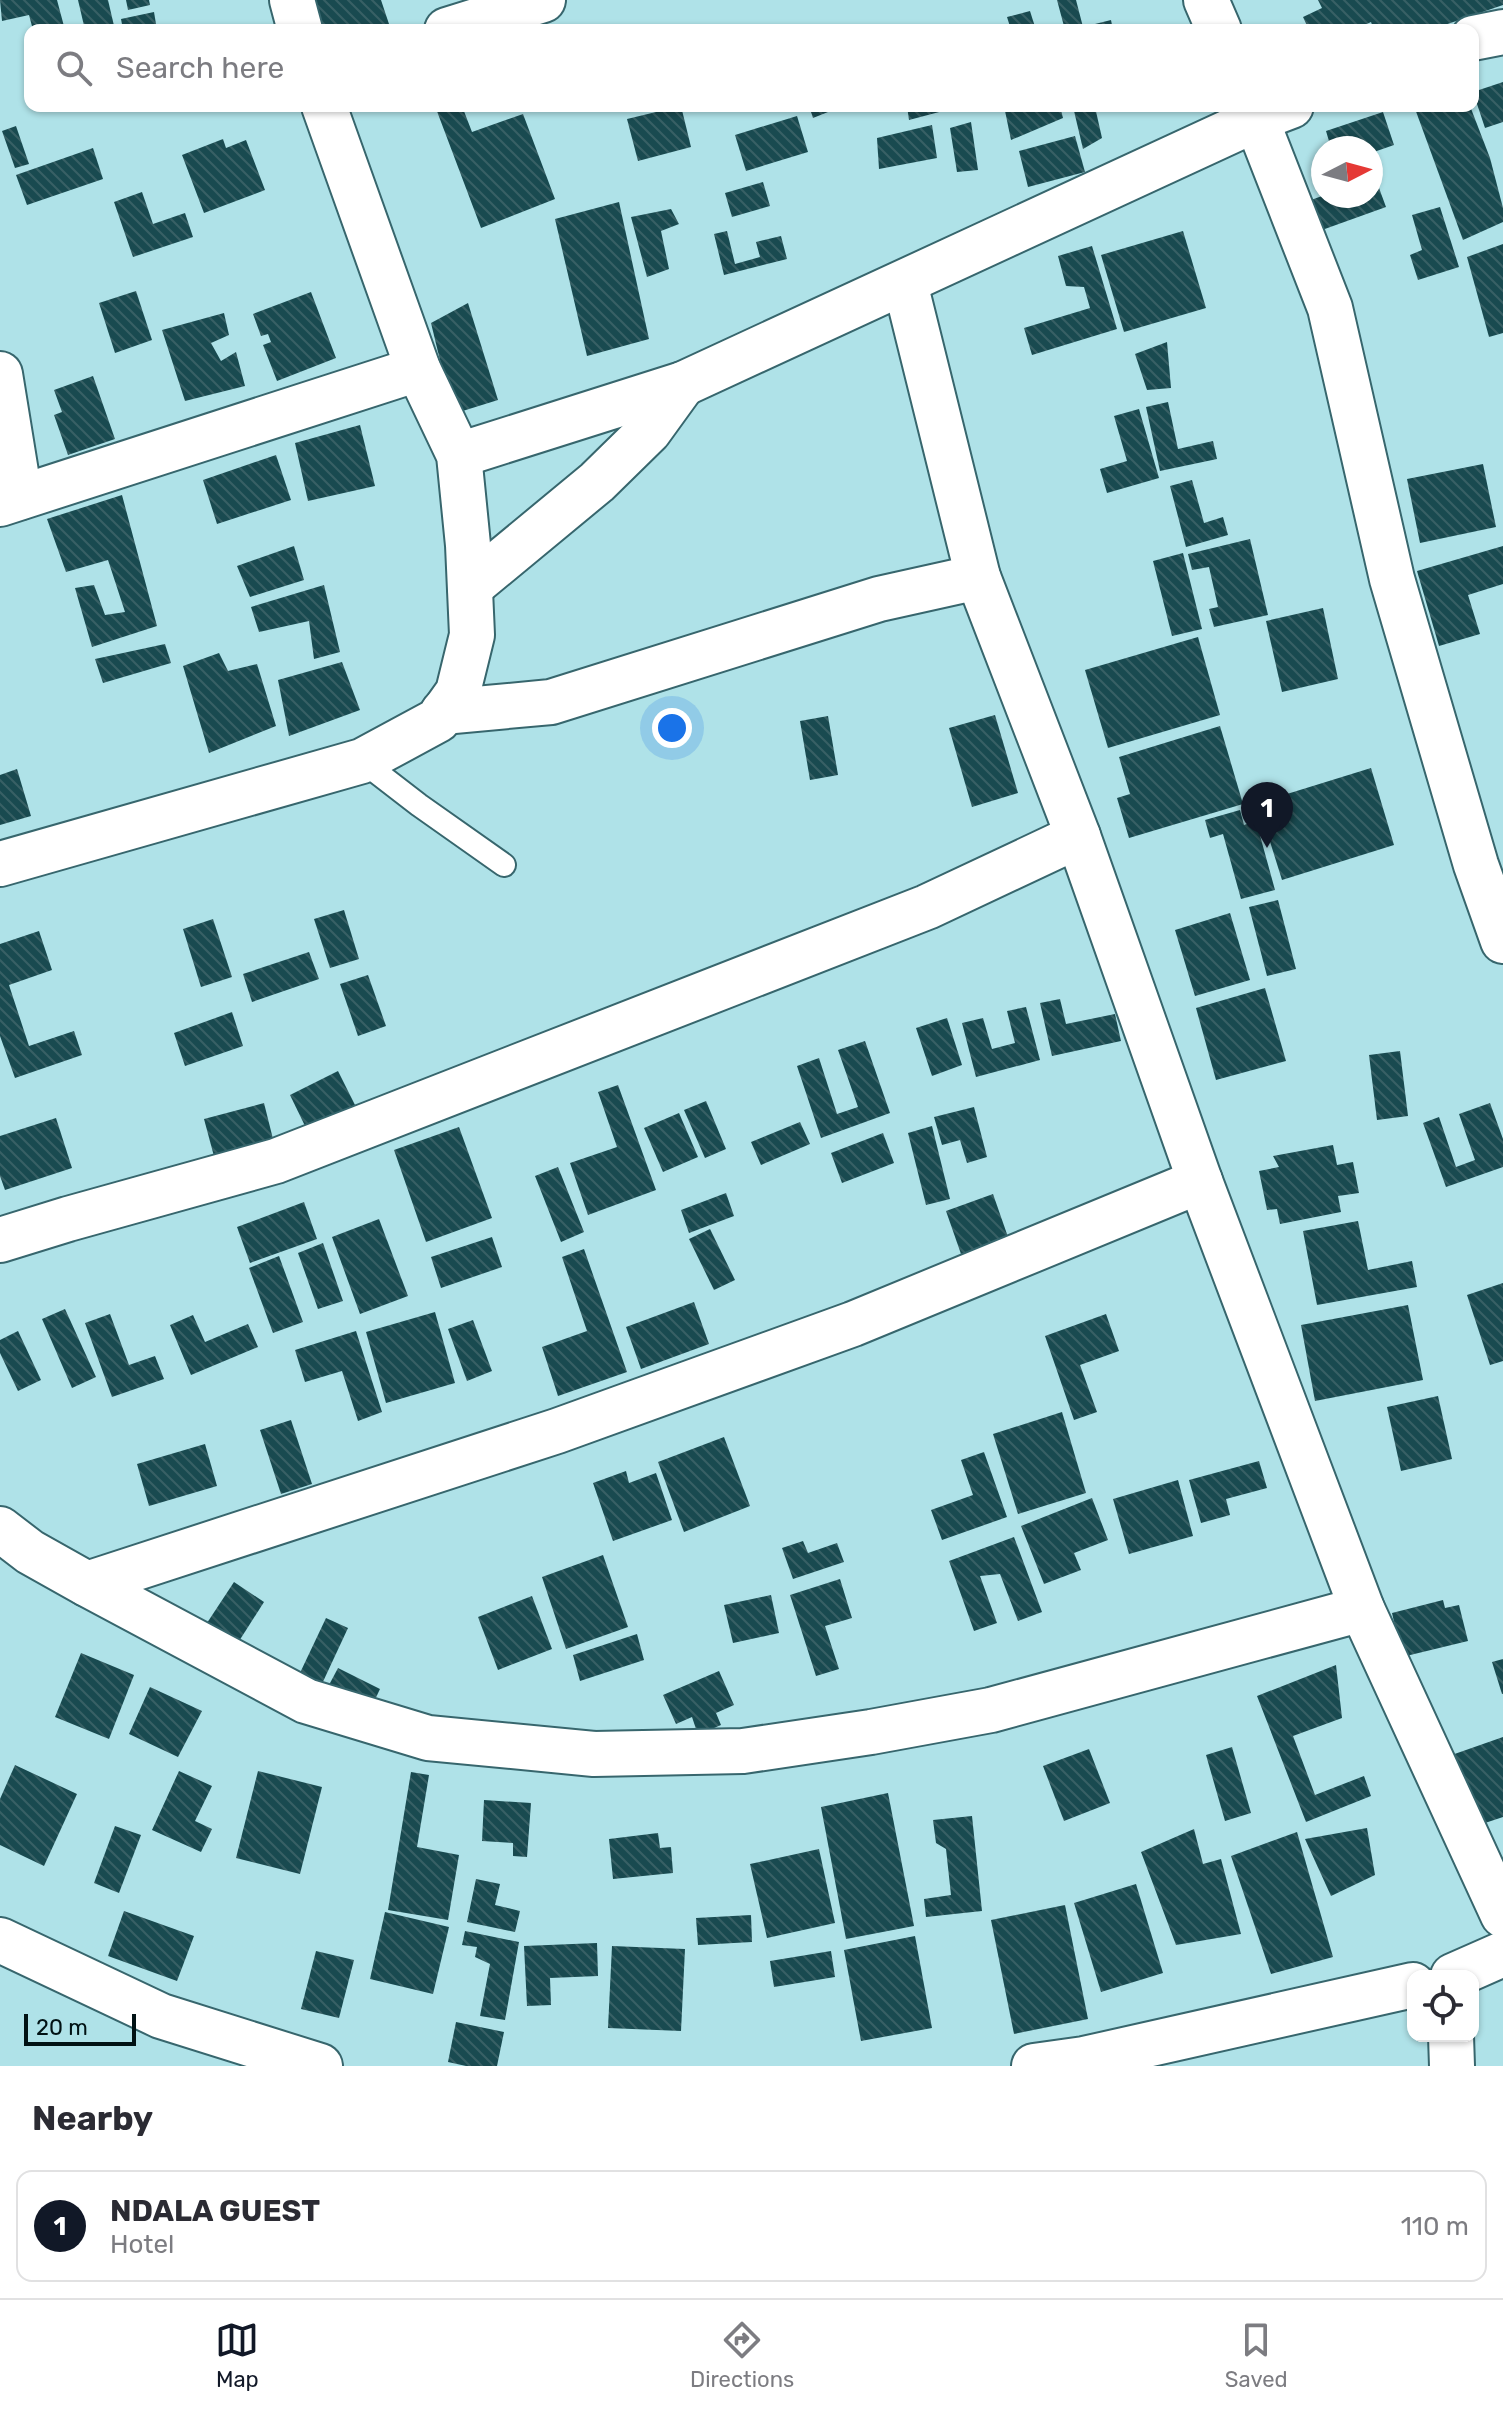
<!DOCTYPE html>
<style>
body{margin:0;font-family:Rubik,sans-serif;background:#f2f2f3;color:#2b2b33}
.controls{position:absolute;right:24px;bottom:24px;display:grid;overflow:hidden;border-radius:16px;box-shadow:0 2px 6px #0004}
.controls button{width:72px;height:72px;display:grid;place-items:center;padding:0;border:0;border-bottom:2px solid #e1e1e2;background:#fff;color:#2b2b33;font:40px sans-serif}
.compass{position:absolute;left:1311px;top:136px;width:72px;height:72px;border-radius:50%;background:#fff;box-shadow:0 2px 6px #0004;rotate:84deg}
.scale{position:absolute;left:24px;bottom:20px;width:112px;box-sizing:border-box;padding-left:8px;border:4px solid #011214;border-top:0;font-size:22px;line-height:28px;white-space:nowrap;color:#011214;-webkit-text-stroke:6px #afe2e8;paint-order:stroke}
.you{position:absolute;left:672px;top:728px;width:28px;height:28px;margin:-20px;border:6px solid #fff;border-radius:50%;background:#1a73e8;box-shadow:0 0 0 12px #1a73e833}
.badge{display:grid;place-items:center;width:52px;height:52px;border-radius:50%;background:#111827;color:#fff;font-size:26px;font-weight:700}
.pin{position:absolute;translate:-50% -66px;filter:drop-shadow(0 2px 4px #0008)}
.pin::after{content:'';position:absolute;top:42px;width:28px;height:24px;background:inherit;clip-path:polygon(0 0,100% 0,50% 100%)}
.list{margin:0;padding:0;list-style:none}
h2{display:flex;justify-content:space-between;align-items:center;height:104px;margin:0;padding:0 32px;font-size:34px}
h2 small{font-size:26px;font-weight:400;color:#7c7c81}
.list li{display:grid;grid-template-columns:52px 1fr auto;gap:24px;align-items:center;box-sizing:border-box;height:112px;margin:0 16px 16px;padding:0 16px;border:2px solid #e1e1e2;border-radius:16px}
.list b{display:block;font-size:30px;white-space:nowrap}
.list p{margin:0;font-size:26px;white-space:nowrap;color:#7c7c81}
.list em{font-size:26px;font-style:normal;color:#7c7c81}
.icon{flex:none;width:44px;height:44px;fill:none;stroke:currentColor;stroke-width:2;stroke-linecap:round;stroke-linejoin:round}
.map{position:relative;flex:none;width:1503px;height:2066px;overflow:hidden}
.search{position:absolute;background:#fff;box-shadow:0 2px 6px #0004;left:24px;right:24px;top:24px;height:88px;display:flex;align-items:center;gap:20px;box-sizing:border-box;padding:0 28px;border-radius:16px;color:#7c7c81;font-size:30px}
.sheet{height:232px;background:#fff}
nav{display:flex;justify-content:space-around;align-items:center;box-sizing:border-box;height:112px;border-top:2px solid #e1e1e2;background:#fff;font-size:22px;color:#7c7c81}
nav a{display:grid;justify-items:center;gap:4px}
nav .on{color:#111827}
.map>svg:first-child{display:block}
</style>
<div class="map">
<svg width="1503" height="2066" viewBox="0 0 1503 2066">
<defs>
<pattern id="building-back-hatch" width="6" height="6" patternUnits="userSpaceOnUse" patternTransform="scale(2)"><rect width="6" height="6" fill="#194a50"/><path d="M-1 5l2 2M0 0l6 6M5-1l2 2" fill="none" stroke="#386065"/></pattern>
</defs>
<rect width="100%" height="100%" fill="#afe2e8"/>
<g fill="url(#building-back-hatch)">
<polygon points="0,0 57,0 65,30 33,30 29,15 2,21"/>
<polygon points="78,0 108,0 115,30 85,30"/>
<polygon points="126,0 149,0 150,5 128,10"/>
<polygon points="313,0 381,0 390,27 381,30 319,30"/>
<polygon points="1057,0 1076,0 1083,27 1111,20 1113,30 1065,30"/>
<polygon points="1318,0 1503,0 1503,5 1430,30 1374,30 1371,22 1354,30 1309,30 1303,17 1322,8"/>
<polygon points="1030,11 1036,30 1011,30 1007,17"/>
<polygon points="154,12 157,30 123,30 121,19"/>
<polygon points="1503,82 1503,122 1485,128 1473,92"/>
<polygon points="435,106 462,106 472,132 523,114 555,199 481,228"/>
<polygon points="681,106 691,147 638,161 627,119"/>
<polygon points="809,106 843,106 813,118"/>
<polygon points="907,106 958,106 958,107 909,120"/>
<polygon points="1004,106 1060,106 1063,118 1011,140"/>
<polygon points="1414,106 1470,106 1490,158 1503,208 1503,222 1463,240"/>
<polygon points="1095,107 1102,138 1083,149 1074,111"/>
<polygon points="1383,112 1394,145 1371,153 1371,148 1331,148 1326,131"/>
<polygon points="797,116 808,152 746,171 735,135"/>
<polygon points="971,122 978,170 957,172 950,128"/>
<polygon points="932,125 937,158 879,169 877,138"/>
<polygon points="16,126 29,164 15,168 2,131"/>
<polygon points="1075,136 1085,172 1028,187 1019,151"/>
<polygon points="223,139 226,148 246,140 265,190 204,213 182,155"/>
<polygon points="93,148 103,179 27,205 16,175"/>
<polygon points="1375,177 1386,207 1322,230 1311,200 1322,196 1371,196 1371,178"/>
<polygon points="763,182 770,206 732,217 725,193"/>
<polygon points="142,192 153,224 185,213 193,237 133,257 114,202"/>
<polygon points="619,202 649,339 587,356 555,219"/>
<polygon points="1440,207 1459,267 1418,280 1410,255 1422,250 1412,215"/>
<polygon points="671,209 679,224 661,231 669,269 647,277 631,217"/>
<polygon points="727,231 735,264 760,257 756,242 781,236 787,259 724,275 714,234"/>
<polygon points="1183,231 1206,308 1124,332 1101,255"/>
<polygon points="1503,244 1503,333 1489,337 1467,257"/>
<polygon points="1092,246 1117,329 1032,355 1024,328 1090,308 1084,287 1066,286 1058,256"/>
<polygon points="136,291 152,340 115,353 99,303"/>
<polygon points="311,292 336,358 277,381 263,345 271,342 268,334 261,336 253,314"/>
<polygon points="468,303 498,400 453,414 431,323"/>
<polygon points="224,313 229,335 211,343 221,361 236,352 245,386 185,401 162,330"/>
<polygon points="1167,342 1171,388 1147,390 1135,354"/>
<polygon points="93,376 115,439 68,455 54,415 62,412 54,390"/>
<polygon points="1168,402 1178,449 1213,441 1217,459 1160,471 1146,407"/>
<polygon points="1139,409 1159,478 1107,493 1100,469 1127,461 1114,416"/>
<polygon points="360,425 375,486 308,501 295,443"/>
<polygon points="276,455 291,500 217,524 203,480"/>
<polygon points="1483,464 1496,527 1420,543 1407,479"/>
<polygon points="1192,480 1204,523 1223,517 1228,535 1186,547 1170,486"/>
<polygon points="122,495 157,626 92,647 75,588 94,585 105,615 125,612 108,560 66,572 47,519"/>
<polygon points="1250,539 1268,615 1214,627 1209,609 1218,607 1209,567 1192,570 1188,554"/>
<polygon points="294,546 304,580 250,597 237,566"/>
<polygon points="1503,546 1503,584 1468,595 1480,634 1439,646 1417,571"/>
<polygon points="1183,553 1202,629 1172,636 1153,561"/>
<polygon points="324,585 340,652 314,659 309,621 259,632 251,607"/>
<polygon points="1323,608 1338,679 1282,692 1266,621"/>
<polygon points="1198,637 1220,715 1108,748 1085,670"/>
<polygon points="165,644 171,663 103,683 95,659"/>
<polygon points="219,653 228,671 257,664 276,726 209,753 183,666"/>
<polygon points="342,662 360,710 289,736 278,680"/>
<polygon points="995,715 1018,793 972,807 949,728"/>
<polygon points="828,716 838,775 810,780 800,721"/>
<polygon points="1220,726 1243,804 1129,838 1117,798 1130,794 1119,757"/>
<polygon points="1371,768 1394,845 1282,880 1258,803"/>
<polygon points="17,769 31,816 0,825 0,775"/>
<polygon points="1240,810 1244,825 1256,821 1275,890 1241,899 1223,834 1210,838 1205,820"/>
<polygon points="1278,900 1296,969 1267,976 1249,907"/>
<polygon points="344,910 359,959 330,968 314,919"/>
<polygon points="1230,913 1250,980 1195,996 1175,930"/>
<polygon points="213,919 232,977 201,987 183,929"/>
<polygon points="39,931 52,970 9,985 29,1046 74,1031 82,1055 15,1078 0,1036 0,944"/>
<polygon points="309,952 319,979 252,1002 243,974"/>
<polygon points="368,975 386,1026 358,1036 340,984"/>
<polygon points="1265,988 1286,1061 1216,1080 1196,1008"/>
<polygon points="1060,999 1066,1024 1115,1014 1121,1041 1052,1056 1040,1003"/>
<polygon points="1026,1007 1040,1060 976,1077 962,1023 983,1018 992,1049 1015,1043 1007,1011"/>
<polygon points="232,1012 243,1046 185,1066 174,1033"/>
<polygon points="947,1018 962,1065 932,1076 916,1028"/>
<polygon points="865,1041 890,1113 821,1138 797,1066 819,1058 837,1114 858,1107 838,1050"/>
<polygon points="1400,1051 1408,1116 1377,1120 1369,1055"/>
<polygon points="338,1071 355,1105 306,1128 290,1095"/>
<polygon points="618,1085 656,1190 588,1215 570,1163 617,1147 598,1092"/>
<polygon points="706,1101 726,1149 705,1158 684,1110"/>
<polygon points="264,1103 274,1143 215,1160 204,1119"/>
<polygon points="1490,1103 1503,1139 1503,1167 1446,1187 1423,1123 1439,1117 1456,1167 1475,1160 1459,1114"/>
<polygon points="974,1107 987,1157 967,1163 960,1140 942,1145 934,1117"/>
<polygon points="679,1113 698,1157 663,1172 644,1128"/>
<polygon points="56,1118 72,1168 5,1190 0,1176 0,1136"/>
<polygon points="800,1122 810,1144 761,1165 751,1142"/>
<polygon points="932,1126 950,1199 926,1205 908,1133"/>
<polygon points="459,1127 492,1218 426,1242 394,1150"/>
<polygon points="883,1133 894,1163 842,1183 831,1153"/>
<polygon points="1333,1145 1337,1165 1353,1162 1359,1193 1338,1196 1341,1212 1280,1224 1277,1209 1267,1210 1259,1171 1279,1167 1273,1156"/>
<polygon points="558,1167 584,1232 561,1242 535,1176"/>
<polygon points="726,1193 734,1216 689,1233 681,1210"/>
<polygon points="993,1194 1008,1237 961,1254 946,1211"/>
<polygon points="304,1202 317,1239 250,1263 237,1227"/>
<polygon points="379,1219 408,1296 360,1314 332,1237"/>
<polygon points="1358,1221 1368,1270 1412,1261 1417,1287 1317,1305 1303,1231"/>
<polygon points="710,1229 735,1280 714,1290 689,1239"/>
<polygon points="492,1237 502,1267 441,1288 431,1257"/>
<polygon points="323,1243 343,1301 318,1309 298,1253"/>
<polygon points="584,1249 627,1372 558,1396 542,1347 587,1331 562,1257"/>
<polygon points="279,1256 303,1322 273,1333 249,1268"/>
<polygon points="1503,1283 1503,1361 1490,1365 1467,1295"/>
<polygon points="694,1302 709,1344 641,1369 626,1327"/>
<polygon points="1408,1305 1423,1380 1315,1401 1301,1325"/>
<polygon points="65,1309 96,1377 72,1388 42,1319"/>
<polygon points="435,1312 455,1383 386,1403 366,1332"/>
<polygon points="110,1314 129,1365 155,1356 164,1379 112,1397 85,1323"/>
<polygon points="1106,1314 1119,1351 1080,1365 1097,1412 1074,1420 1045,1336"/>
<polygon points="193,1315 205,1342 248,1324 258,1347 191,1375 170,1325"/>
<polygon points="473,1320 492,1371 467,1381 448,1329"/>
<polygon points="18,1331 41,1380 18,1391 0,1353 0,1340"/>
<polygon points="356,1331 382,1412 358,1421 342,1371 305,1382 295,1350"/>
<polygon points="1438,1396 1452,1459 1401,1471 1387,1407"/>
<polygon points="1062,1412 1086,1493 1018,1514 993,1434"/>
<polygon points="291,1420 312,1484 281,1494 260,1430"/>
<polygon points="724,1437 750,1506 684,1532 658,1462"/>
<polygon points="205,1444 217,1486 149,1506 137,1464"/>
<polygon points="984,1452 1007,1517 942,1540 931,1510 973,1495 961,1460"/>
<polygon points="1259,1461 1267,1488 1226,1499 1230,1515 1201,1523 1189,1480"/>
<polygon points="626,1471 629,1483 656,1473 672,1520 613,1541 593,1483"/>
<polygon points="1178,1480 1193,1536 1129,1554 1113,1499"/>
<polygon points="1092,1498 1108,1540 1074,1553 1081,1570 1044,1584 1021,1526"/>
<polygon points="1014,1537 1042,1612 1018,1621 1000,1574 980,1576 997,1623 974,1631 949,1561"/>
<polygon points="803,1541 808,1553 837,1543 844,1562 793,1579 782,1548"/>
<polygon points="603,1555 628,1627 566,1649 542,1577"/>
<polygon points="840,1579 852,1618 825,1626 839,1669 816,1676 790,1595"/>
<polygon points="234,1582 264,1602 234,1649 203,1629"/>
<polygon points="771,1595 779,1633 733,1643 724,1605"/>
<polygon points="532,1596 552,1649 498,1670 478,1617"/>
<polygon points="1443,1600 1445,1608 1459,1605 1468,1641 1402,1657 1392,1613"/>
<polygon points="326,1618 348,1628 321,1686 299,1675"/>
<polygon points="637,1634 644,1660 580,1681 573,1655"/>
<polygon points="81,1653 134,1675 109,1739 55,1717"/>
<polygon points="1503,1659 1503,1694 1502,1694 1492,1662"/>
<polygon points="1336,1665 1342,1718 1293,1736 1315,1795 1364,1776 1371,1796 1306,1822 1257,1696"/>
<polygon points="338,1668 380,1689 372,1706 329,1685"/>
<polygon points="719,1671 734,1705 716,1713 721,1725 698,1735 692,1717 676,1724 663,1695"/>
<polygon points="150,1687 202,1711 178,1757 129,1734"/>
<polygon points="1503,1737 1503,1817 1470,1828 1446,1757"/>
<polygon points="1232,1747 1251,1813 1225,1821 1206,1755"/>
<polygon points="1089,1749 1110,1803 1064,1821 1043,1766"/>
<polygon points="15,1765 77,1794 44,1866 0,1845 0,1799"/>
<polygon points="179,1771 212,1786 195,1821 212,1829 201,1852 152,1830"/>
<polygon points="258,1771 322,1787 300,1874 236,1858"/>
<polygon points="411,1772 429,1775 417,1847 459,1855 448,1920 388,1910"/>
<polygon points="888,1793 914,1926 846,1939 821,1807"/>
<polygon points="484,1800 531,1803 527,1857 513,1856 513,1843 482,1841"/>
<polygon points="972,1816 982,1911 926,1917 924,1899 951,1895 946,1849 936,1843 933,1820"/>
<polygon points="115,1826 141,1835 119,1893 94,1883"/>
<polygon points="1367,1828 1375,1875 1331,1896 1305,1839"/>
<polygon points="1194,1829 1203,1864 1221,1859 1241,1934 1176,1945 1141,1852"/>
<polygon points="1297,1832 1333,1957 1271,1974 1231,1856"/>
<polygon points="658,1833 660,1848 671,1847 673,1873 613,1879 609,1839"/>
<polygon points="819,1849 835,1923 767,1938 750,1864"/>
<polygon points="476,1879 500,1884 495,1905 520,1911 515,1932 467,1922"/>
<polygon points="1136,1884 1163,1973 1101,1992 1074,1903"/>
<polygon points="1065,1905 1088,2019 1014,2034 991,1920"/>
<polygon points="124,1911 194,1936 177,1981 108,1956"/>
<polygon points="385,1912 449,1927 433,1994 370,1979"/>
<polygon points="751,1915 752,1942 698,1945 696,1918"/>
<polygon points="465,1931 519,1942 505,2020 480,2016 490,1964 475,1957 477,1947 462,1945"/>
<polygon points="915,1936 932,2028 861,2041 844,1950"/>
<polygon points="597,1943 598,1976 550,1978 551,2005 527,2006 524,1946"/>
<polygon points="612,1946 685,1949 681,2031 608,2028"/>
<polygon points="316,1951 354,1960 339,2018 301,2009"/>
<polygon points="831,1951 835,1977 774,1987 770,1961"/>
<polygon points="456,2022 504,2032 497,2066 466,2066 448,2062"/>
</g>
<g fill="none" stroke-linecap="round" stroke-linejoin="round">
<g stroke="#37666d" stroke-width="26">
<polyline id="lane" points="362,761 419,805 504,865"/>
</g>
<g stroke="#37666d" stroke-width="48">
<g id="street">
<polyline points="292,0 300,30"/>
<polyline points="1206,0 1219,30"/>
<polyline points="447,30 543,0"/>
<polyline points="1473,38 1503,32"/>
<polyline points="1251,106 1330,308 1392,579 1476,865 1503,941"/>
<polyline points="905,283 978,577 1078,836 1200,1181 1362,1609 1503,1915"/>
<polyline points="0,374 20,497"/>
<polyline points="459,455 683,384 1257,119 1291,106"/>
<polyline points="0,504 418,369"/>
<polyline points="470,587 597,482 649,431 683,384"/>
<polyline points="443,712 551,702 879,599 978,577"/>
<polyline points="0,864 362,761 438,720 458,692 472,635 468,545 459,455 418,369 324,106"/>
<polyline points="0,1240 68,1219 276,1161 927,907 1078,836"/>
<polyline points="0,1529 30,1552 87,1584 306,1701 428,1738 594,1754 743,1751 871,1732 991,1710 1362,1609"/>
<polyline points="87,1584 557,1431 853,1324 1200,1181"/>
<polyline points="0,1940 161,2016 320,2066"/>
<polyline points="1453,1976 1503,1954"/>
<polyline points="1451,2036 1452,2066"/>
<polyline points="1034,2066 1084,2059 1413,1985"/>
</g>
</g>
<use href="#lane" stroke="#fff" stroke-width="22"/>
<use href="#street" stroke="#fff" stroke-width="44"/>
</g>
</svg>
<div class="controls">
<button><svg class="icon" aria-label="locate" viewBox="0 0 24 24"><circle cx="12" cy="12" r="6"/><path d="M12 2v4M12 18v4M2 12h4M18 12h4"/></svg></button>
</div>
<svg class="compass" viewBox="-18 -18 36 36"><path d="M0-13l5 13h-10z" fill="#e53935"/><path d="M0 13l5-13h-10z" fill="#7c7c81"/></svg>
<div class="scale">20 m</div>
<div class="you"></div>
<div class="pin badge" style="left:1267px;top:848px">1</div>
<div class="search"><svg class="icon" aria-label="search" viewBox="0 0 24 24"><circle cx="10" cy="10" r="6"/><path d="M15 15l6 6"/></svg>Search here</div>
</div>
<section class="sheet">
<h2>Nearby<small></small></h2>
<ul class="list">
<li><span class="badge">1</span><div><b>NDALA GUEST</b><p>Hotel</p></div><em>110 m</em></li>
</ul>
</section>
<nav>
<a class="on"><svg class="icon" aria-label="map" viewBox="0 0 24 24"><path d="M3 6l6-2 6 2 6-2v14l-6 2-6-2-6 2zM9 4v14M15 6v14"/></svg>Map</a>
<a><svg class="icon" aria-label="directions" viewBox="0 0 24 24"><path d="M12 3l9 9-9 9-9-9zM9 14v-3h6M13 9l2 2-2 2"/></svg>Directions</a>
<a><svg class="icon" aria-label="saved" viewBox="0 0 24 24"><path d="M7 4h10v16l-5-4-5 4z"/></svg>Saved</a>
</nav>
